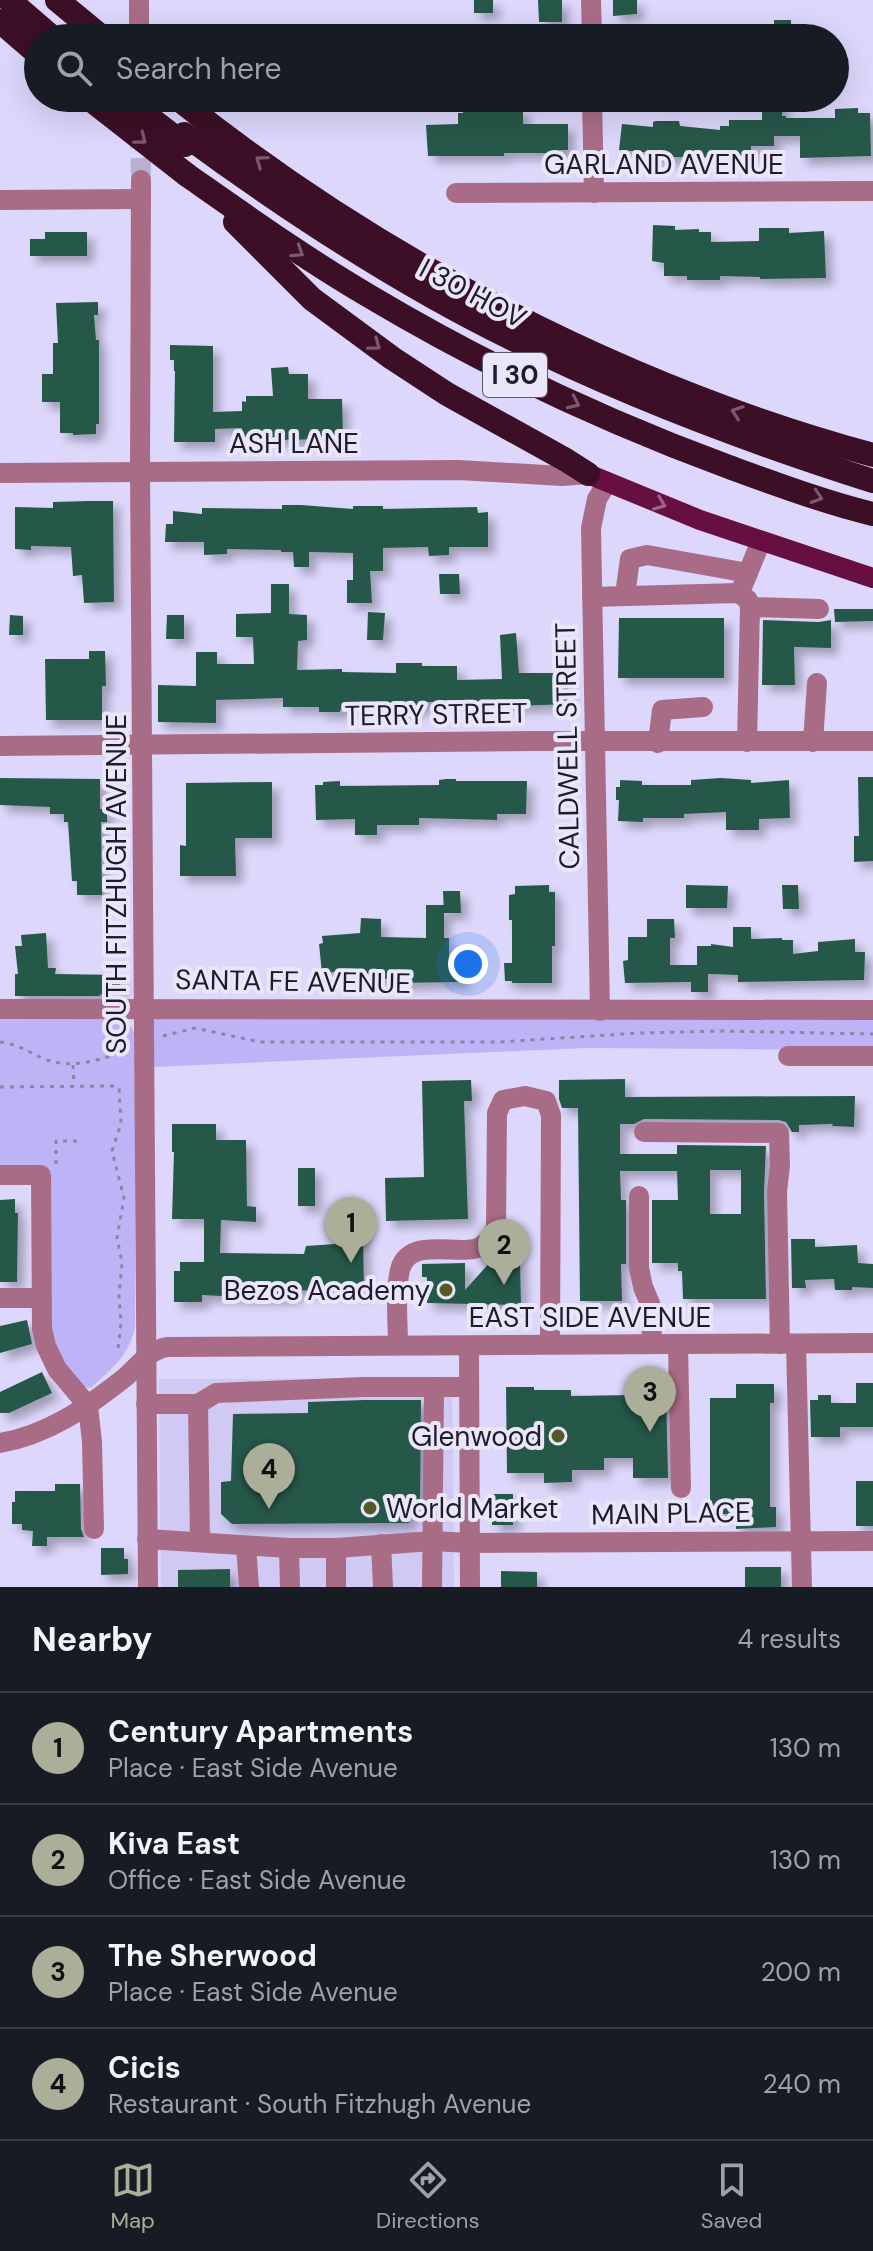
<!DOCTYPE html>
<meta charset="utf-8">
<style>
body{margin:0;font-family:"DM Sans",sans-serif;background:#20242c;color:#f1f3f6}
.you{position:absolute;left:468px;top:964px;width:28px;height:28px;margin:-20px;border:6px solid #fff;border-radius:50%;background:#1a73e8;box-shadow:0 0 0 12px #1a73e833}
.badge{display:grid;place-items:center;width:52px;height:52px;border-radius:50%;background:#abae99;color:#111;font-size:26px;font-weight:700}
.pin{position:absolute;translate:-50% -66px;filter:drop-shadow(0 2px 4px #0008)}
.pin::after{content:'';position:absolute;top:42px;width:28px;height:24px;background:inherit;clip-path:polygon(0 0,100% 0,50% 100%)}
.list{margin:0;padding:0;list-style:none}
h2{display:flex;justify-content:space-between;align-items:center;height:104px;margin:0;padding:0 32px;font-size:34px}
h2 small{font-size:26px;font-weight:400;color:#9ea1a6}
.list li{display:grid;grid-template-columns:52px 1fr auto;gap:24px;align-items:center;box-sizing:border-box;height:112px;padding:0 32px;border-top:2px solid #363941}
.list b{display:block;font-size:30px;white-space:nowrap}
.list p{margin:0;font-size:26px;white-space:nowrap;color:#9ea1a6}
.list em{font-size:26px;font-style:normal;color:#9ea1a6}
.icon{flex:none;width:44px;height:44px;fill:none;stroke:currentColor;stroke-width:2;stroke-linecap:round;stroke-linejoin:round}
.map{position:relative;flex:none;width:873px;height:1587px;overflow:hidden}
.search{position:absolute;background:#171b24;box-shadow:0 8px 32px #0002;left:24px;right:24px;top:24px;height:88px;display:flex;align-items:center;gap:20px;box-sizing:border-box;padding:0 28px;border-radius:44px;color:#9ea1a6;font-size:30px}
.sheet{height:552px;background:#171b24}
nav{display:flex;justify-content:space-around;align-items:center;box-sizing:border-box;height:112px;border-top:2px solid #363941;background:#171b24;font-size:22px;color:#9ea1a6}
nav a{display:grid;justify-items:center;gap:4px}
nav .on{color:#abae99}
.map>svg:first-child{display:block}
</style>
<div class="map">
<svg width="873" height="1587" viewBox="0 0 873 1587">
<defs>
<filter id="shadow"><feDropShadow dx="7" dy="7" stdDeviation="4" flood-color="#0004"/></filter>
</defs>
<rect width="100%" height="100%" fill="#dcd7fb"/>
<polygon fill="#cfc9f3" points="452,1378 454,1587 161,1587 159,1379"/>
<path fill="#bfb3f7" d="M125,1017L134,1032L153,1022L157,1017H873V1050L586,1048L154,1067L135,1078V1327C129,1356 112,1368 91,1388L82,1387L64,1368L48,1322L46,1166L0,1165V1018Z"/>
<g fill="#26594a" fill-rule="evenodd" filter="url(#shadow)">
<rect x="474" y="0" width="19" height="13"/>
<polygon points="538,0 562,0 562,22 539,22"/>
<polygon points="613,0 637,0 637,14 613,16"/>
<rect x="774" y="20" width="17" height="18"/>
<polygon points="762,98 782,98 782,116 786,116 786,118 835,118 835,109 858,108 858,113 870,113 871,156 800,158 800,136 774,136 774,146 751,146 751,158 670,157 670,159 653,160 653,153 619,150 622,124 653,127 653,122 656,121 679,121 680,126 720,130 720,126 729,126 729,120 762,120"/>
<polygon points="463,103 507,103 507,108 523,108 523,124 568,124 568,150 560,150 559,158 545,158 545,153 504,153 504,156 428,156 426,125 458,124 458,113 463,113"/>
<polygon points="653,225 675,226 675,230 699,229 699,232 711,232 711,242 759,241 759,228 789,228 789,233 824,231 826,278 760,279 760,277 720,276 720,280 687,280 687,276 664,276 664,263 652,261"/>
<polygon points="45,232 87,232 87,256 30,256 30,239 45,239"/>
<polygon points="98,302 98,315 94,315 96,340 99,340 99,424 96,424 96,434 73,435 73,433 60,433 60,402 42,402 42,374 53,374 53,343 58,343 56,303"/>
<polygon points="170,345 213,346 213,412 242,411 242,401 246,402 246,396 273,396 271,368 288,367 289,374 308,374 308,399 342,399 343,436 325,436 325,439 278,440 278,437 242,437 242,428 215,429 215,442 174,442 175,371 174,371 174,360 170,360"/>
<polygon points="89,501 113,501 114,602 84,603 82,575 73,576 71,547 31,546 31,550 15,549 15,507 53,508 53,502"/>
<polygon points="282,505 301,505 353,509 353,506 383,506 383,509 477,507 478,513 488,512 488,547 449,547 449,555 429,556 428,547 383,548 383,571 370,571 372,603 347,603 347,580 353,580 353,553 309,552 309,567 294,567 293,552 281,552 281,550 227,549 227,554 204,555 204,542 165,542 166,524 173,524 173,511 202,514 202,508 282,509"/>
<polygon points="439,574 459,574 460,594 440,594"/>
<polygon points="271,584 289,584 289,614 307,615 307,640 298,641 297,670 342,669 342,672 396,673 396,663 422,663 422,666 457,666 457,680 502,679 500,635 516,633 519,673 559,673 559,675 568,675 568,704 489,707 489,711 468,712 467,700 439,700 439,702 423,702 423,709 340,710 340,712 319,712 319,707 283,707 283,698 216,700 216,723 158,722 158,685 196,686 196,652 217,652 217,664 254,664 253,637 236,637 236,614 271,613"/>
<polygon points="834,609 873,609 873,621 835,622"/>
<polygon points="368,612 385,613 383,640 367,640"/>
<polygon points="10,615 23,616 23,635 9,635"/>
<polygon points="167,615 184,615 184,639 166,639"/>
<polygon points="619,618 724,618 724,678 618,678"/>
<polygon points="763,620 819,622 831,620 831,648 794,647 795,685 762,685"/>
<polygon points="89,651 105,651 106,686 102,686 102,720 46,720 45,659 89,659"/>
<polygon points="858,777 873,777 873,861 854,862 854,836 859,836"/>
<polygon points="0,778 100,779 100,809 107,809 107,822 101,822 102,895 77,895 77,881 72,881 68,822 64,822 64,814 50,814 50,807 0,805"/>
<polygon points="721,778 751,780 751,783 789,780 790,818 759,819 759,830 726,830 726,812 684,814 684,818 643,818 643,822 618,821 619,800 616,800 616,787 620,787 620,780 642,781 642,785 691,785 691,780"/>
<polygon points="446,779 456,779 456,781 527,781 526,814 497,814 497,820 419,818 419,825 377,825 377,835 355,835 355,819 316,820 315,785 323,785 323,782 340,781 340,786 439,785 439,780"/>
<polygon points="272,782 272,838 235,838 236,876 180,876 180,845 186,846 186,783"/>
<polygon points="549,885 549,892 555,892 555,946 552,946 552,983 512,983 512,981 505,981 504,963 512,963 512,920 509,920 509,895 515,894 515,886"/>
<polygon points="686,885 728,886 727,908 686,908"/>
<polygon points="782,885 798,885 799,909 783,909"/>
<polygon points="443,891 460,891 461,913 444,913"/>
<polygon points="426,905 444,905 444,938 449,938 449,961 463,961 463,982 391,983 391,979 358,978 359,970 322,973 319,944 323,943 322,936 360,933 361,918 381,919 381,937 426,938"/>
<polygon points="647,919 674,919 675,938 670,938 670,965 697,965 697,946 711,946 711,944 733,947 733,927 751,927 751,939 782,938 782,940 793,940 793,954 818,951 818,942 855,939 855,952 865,952 864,980 738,982 738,975 708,974 708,992 691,992 691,982 625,983 623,961 628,960 628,937 647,937"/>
<polygon points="46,933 48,968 56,968 55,974 120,975 120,991 108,990 99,996 15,996 15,974 18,974 15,946 22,946 21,935"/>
<path d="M625,1079V1097L855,1096L854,1127L832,1126L833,1124L799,1125V1132H792L786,1122L779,1120L644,1119L634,1124H620V1154H677V1145L766,1146L764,1192L766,1299H683L682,1271H678V1263H652V1200H678L677,1171H620L621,1200H626V1264H621L622,1301H580L578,1108H562L559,1099V1080ZM710,1170H741V1214H710Z"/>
<polygon points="471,1080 472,1101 464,1101 468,1219 386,1221 385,1178 424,1177 422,1081"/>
<polygon points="172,1124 216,1124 216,1140 246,1140 247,1206 256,1207 256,1222 221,1220 220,1253 304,1254 306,1246 335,1244 334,1216 351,1216 353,1233 363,1233 364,1293 294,1290 294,1297 258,1298 202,1295 202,1302 174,1302 174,1271 180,1271 180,1262 204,1262 204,1219 172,1219 174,1152 172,1152"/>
<rect x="298" y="1168" width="17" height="38"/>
<polygon points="15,1199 15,1213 18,1213 17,1282 0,1282 0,1200"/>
<polygon points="791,1239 815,1239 815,1247 857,1245 858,1263 873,1264 873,1288 852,1287 852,1290 835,1290 834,1279 805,1280 806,1288 792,1288"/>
<polygon points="492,1260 520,1260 521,1305 427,1303 427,1277 422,1277 422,1264 465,1263 465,1290"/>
<polygon points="27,1320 32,1344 0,1353 0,1326"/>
<polygon points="42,1372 52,1393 9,1413 0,1413 0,1392"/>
<polygon points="856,1383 873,1383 873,1427 840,1427 840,1437 811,1437 810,1400 818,1400 818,1395 831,1395 831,1403 856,1403"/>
<polygon points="736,1384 774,1384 774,1403 770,1403 770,1507 776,1507 776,1527 736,1529 736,1514 710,1514 710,1398 736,1398"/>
<polygon points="506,1387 534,1387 534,1390 571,1390 571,1396 633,1395 633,1390 666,1390 668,1478 633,1478 633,1458 604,1458 604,1470 572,1470 572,1482 544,1483 544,1473 507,1473"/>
<polygon points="364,1400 421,1400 420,1512 409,1512 409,1523 232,1524 221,1514 221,1482 231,1481 233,1414 308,1413 308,1402"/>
<rect x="856" y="1481" width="17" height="45"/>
<polygon points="55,1484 80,1484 81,1529 84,1537 47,1537 47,1546 32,1546 33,1531 22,1530 22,1524 12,1524 12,1502 15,1502 15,1491 55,1491"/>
<rect x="492" y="1494" width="21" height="31"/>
<polygon points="101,1548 124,1548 124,1559 128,1559 128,1574 101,1575"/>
<rect x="745" y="1567" width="36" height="20"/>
<polygon points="230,1569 230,1587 178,1587 178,1570"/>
<polygon points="501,1571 537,1572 537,1587 501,1587"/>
</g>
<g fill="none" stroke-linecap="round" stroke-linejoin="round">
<polyline stroke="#b6b1d1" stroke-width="20" stroke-dasharray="20 10" stroke-linecap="butt" points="140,128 141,180"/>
<g stroke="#8a86a1" stroke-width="3" stroke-dasharray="4 6" stroke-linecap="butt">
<polyline points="163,1036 195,1028 260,1042 499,1042 640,1033 722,1031 873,1034"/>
<path d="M0,1042C18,1044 30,1053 47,1060C73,1069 101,1060 126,1050"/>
<polyline points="73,1065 74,1085"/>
<polyline points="0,1087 114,1086 119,1088 121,1124 112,1151 124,1198 117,1238 122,1263 119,1296 121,1323 118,1349"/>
<polyline points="56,1164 56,1141 77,1141"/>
</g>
<g stroke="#a96c87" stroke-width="20">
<polyline points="591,0 592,38"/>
<polyline points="139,28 139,0"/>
<polyline points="592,98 594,193"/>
<polyline points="141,180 140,472 148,1587"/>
<polyline points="456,193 873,191"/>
<polyline points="0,200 141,199"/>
<polyline points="0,473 459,470 562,476 588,474"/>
<polyline points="743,585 761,541"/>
<polyline points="625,595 630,559 647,555 748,573"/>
<polyline points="592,597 739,593 748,600 750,607 747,742"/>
<polyline points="750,607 819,609"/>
<polyline points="813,742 817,683"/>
<polyline points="658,743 662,710 703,707"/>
<polyline points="0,746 537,741 873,741"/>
<polyline points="0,1009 873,1010"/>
<polyline points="600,1011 591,528 597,499 607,483"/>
<polyline points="788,1056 873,1056"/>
<polyline points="644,1132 779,1133 780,1165 777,1192 780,1344"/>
<polyline points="0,1175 41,1175 42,1329 46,1346 57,1369 88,1406 92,1442 94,1529"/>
<polyline points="639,1196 639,1268 643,1287 651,1306 652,1344"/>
<polyline points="0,1298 40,1298"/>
<polyline points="796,1344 802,1587"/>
<path d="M398,1345C398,1322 395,1297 399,1275C404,1236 449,1254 474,1249C485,1247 491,1237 496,1228L497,1113L503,1100L525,1096L546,1101L551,1115L550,1344"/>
<polyline points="678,1345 681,1488"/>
<polyline points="469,1346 470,1587"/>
<polyline points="146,1404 198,1404 200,1542"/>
<polyline points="198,1404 216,1393 364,1387 469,1387"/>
<path d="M0,1443C47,1435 86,1408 123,1379C137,1368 149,1349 168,1347L873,1343"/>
<polyline points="147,1539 289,1548 336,1548 433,1541 469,1543 873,1541"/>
<polyline points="381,1544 383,1587"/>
<polyline points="246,1546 249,1587"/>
<polyline points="289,1548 290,1587"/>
<polyline points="336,1548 336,1587"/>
<polyline points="432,1587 434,1387"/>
</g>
<polyline stroke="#670f41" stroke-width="20" points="588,474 700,520 873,578"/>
<g stroke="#3c0f26" stroke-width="24">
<polyline points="9,0 53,38"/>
<polyline points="57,0 103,38"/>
<polyline points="0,21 38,54"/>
<path d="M177,98C376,259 626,388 873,455"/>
<path d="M184,134C264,193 346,248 433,297C572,375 721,433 873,481"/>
<path d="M187,175C247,217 306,259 369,296C483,364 604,421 729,467C776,484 824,502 873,514"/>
<polyline points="235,222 312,299 392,358 447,394 566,460 588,474"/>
</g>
<g stroke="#3c0f26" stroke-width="24">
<polyline points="124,98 185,145"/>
<polyline points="95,103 187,175"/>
</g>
</g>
<defs><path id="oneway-chevron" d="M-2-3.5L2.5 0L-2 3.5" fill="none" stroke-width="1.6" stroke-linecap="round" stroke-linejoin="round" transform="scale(2)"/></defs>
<g stroke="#795a70">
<use href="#oneway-chevron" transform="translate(141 139) rotate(38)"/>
<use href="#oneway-chevron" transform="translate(261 161) rotate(-145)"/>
<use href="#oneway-chevron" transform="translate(298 252) rotate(33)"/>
<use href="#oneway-chevron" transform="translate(375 345) rotate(37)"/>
<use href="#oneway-chevron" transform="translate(574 403) rotate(25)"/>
<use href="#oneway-chevron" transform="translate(737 412) rotate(-160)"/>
<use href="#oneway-chevron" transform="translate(817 497) rotate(18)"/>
</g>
<use stroke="#9b658b" href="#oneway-chevron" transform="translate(660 504) rotate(22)"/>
<g fill="#565927" stroke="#e9e6f9" stroke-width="3">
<circle cx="446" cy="1290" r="8"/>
<circle cx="558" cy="1436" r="8"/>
<circle cx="370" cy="1508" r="8"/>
</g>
<g text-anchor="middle" stroke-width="8" stroke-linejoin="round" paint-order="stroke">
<rect fill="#e9e6f9" stroke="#5b5869" stroke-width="2" x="483" y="353" width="64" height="44" rx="6"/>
<g font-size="26" font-weight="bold" fill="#1e1b2b">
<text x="515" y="384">I 30</text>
</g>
<g font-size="28" fill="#1e1b2b" stroke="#e9e6f9">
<text x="664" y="174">GARLAND AVENUE</text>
<text transform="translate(473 293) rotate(28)" y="10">I 30 HOV</text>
<text x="294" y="453">ASH LANE</text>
<text transform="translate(436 714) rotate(-1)" y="10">TERRY STREET</text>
<text transform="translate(567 746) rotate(-91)" y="10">CALDWELL STREET</text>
<text transform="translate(116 884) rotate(-90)" y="10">SOUTH FITZHUGH AVENUE</text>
<text transform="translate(293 981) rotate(1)" y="10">SANTA FE AVENUE</text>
<text x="590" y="1327">EAST SIDE AVENUE</text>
<text transform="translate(671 1513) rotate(-1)" y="10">MAIN PLACE</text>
</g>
<g font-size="28" fill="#1e1b2b" stroke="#e9e6f9" text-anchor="end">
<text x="430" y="1300">Bezos Academy</text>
<text x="542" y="1446">Glenwood</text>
<text x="386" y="1518" text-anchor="start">World Market</text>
</g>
</g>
</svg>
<div class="you"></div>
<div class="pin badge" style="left:351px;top:1263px">1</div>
<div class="pin badge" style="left:504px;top:1285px">2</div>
<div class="pin badge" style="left:650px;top:1432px">3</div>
<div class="pin badge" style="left:269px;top:1509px">4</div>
<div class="search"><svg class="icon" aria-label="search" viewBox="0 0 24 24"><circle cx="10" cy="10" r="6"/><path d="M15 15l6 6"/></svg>Search here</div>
</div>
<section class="sheet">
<h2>Nearby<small>4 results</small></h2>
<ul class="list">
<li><span class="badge">1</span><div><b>Century Apartments</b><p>Place · East Side Avenue</p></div><em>130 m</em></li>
<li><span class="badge">2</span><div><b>Kiva East</b><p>Office · East Side Avenue</p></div><em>130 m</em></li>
<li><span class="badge">3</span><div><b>The Sherwood</b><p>Place · East Side Avenue</p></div><em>200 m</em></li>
<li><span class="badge">4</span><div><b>Cicis</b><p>Restaurant · South Fitzhugh Avenue</p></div><em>240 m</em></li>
</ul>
</section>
<nav>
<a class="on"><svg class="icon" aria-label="map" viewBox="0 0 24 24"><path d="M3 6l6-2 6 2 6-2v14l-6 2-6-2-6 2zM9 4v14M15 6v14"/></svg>Map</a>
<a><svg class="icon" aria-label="directions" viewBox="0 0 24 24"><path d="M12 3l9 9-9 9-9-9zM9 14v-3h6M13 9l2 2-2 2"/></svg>Directions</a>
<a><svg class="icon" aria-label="saved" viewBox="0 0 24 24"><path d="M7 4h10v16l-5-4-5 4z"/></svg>Saved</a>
</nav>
